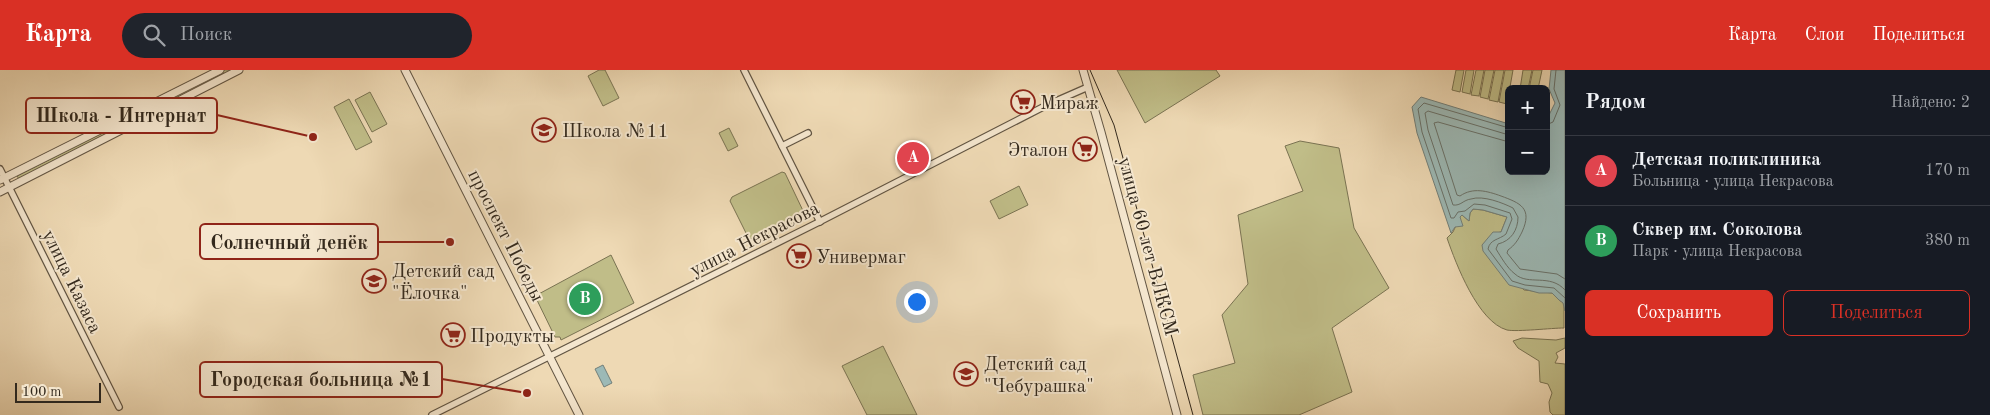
<!DOCTYPE html>
<html lang="ru">
<meta charset="utf-8">
<style>
body{margin:0;font-family:"Old Standard TT",serif;background:#20242c;color:#f1f3f6}
.controls{position:absolute;right:15px;top:15px;display:grid;overflow:hidden;border-radius:8px;box-shadow:0 5px 20px #0002}
.controls button{width:45px;height:45px;display:grid;place-items:center;padding:0;border:0;border-bottom:1px solid #363941;background:#171b24;color:#f1f3f6;font:25px sans-serif}
.scale{position:absolute;left:15px;bottom:12px;width:86px;box-sizing:border-box;padding-left:5px;border:2px solid #33291d;border-top:0;font-size:14px;line-height:18px;white-space:nowrap;color:#33291d;-webkit-text-stroke:4px #f4e6ce;paint-order:stroke}
.you{position:absolute;left:916px;top:231px;width:18px;height:18px;margin:-12px;border:4px solid #fff;border-radius:50%;background:#1a73e8;box-shadow:0 0 0 8px #1a73e833}
.badge{display:grid;place-items:center;width:32px;height:32px;border-radius:50%;background:#d93025;color:#fff;font-size:16px;font-weight:700}
.pin{position:absolute;translate:-50% -50%;border:2px solid #fff;box-shadow:0 1px 5px #0006}
.list{margin:0;padding:0;list-style:none}
h2{display:flex;justify-content:space-between;align-items:center;height:65px;margin:0;padding:0 20px;font-size:21px}
h2 small{font-size:16px;font-weight:400;color:#9ea1a6}
.list li{display:grid;grid-template-columns:32px 1fr auto;gap:15px;align-items:center;box-sizing:border-box;height:70px;padding:0 20px;border-top:1px solid #363941}
.list b{display:block;font-size:19px;white-space:nowrap}
.list p{margin:0;font-size:16px;white-space:nowrap;color:#9ea1a6}
.list em{font-size:16px;font-style:normal;color:#9ea1a6}
.actions{display:flex;gap:10px;padding:15px 20px}
.actions a{flex:1;padding:11px 0;border:1px solid #d93025;border-radius:8px;text-align:center;font-size:18px;color:#d93025}
.actions .main{background:#d93025;color:#fff}
.icon{flex:none;width:28px;height:28px;fill:none;stroke:currentColor;stroke-width:2;stroke-linecap:round;stroke-linejoin:round}
.map{position:relative;flex:none;width:1565px;height:345px;overflow:hidden}
header{display:flex;align-items:center;gap:30px;box-sizing:border-box;height:70px;padding:0 25px;background:#d93025;color:#fff}
header strong{font-size:24px}
nav{display:flex;gap:28px;margin-inline-start:auto;font-size:18px}
.search{width:350px;height:45px;background:#20242c;display:flex;align-items:center;gap:12px;box-sizing:border-box;padding:0 18px;border-radius:28px;color:#9ea1a6;font-size:19px}
main{display:flex}
aside{flex:1;background:#171b24}
.map>svg:first-child{display:block}
</style>
<header>
<strong>Карта</strong>
<div class="search"><svg class="icon" aria-label="search" viewBox="0 0 24 24"><circle cx="10" cy="10" r="6"/><path d="M15 15l6 6"/></svg>Поиск</div>
<nav><a>Карта</a><a>Слои</a><a>Поделиться</a></nav>
</header>
<main>
<div class="map">
<svg width="1565" height="345" viewBox="0 0 1565 345">
<rect width="100%" height="100%" fill="#eed9b4"/>
<filter id="stains"><feTurbulence type="fractalNoise" baseFrequency=".004" numOctaves="4"/><feColorMatrix values="0 0 0 0 .2 0 0 0 0 .09 0 0 0 0 .02 0 0 0 .5 -.17"/></filter>
<radialGradient id="worn" r=".72"><stop offset=".6" stop-color="#630" stop-opacity="0"/><stop offset="1" stop-color="#630" stop-opacity=".3"/></radialGradient>
<g fill="#c0bd88" stroke="#7a7352">
<polygon points="225,0 232,0 19,109 17,106"/>
<polygon points="599,0 605,0 619,28 603,36 588,6"/>
<polygon points="1117,0 1216,0 1220,6 1145,53"/>
<polygon points="1456,0 1464,0 1460,22 1452,20"/>
<polygon points="1466,0 1474,0 1470,24 1462,22"/>
<polygon points="1476,0 1484,0 1479,26 1471,25"/>
<polygon points="1485,0 1494,0 1488,29 1480,27"/>
<polygon points="1495,0 1504,0 1498,32 1489,30"/>
<polygon points="1505,0 1513,0 1507,34 1499,32"/>
<polygon points="1523,0 1532,0 1528,19 1520,19"/>
<polygon points="1533,0 1542,0 1538,19 1529,19"/>
<polygon points="370,22 387,54 372,62 355,30"/>
<polygon points="349,29 372,72 356,80 334,37"/>
<polygon points="729,58 738,76 728,81 719,63"/>
<polygon points="1300,71 1339,78 1354,158 1389,218 1332,258 1352,322 1299,345 1203,345 1193,305 1235,293 1222,245 1248,214 1238,145 1303,121 1285,76"/>
<polygon points="782,102 785,103 806,147 756,172 753,168 749,169 730,131 732,127"/>
<polygon points="1019,116 1028,135 999,149 990,131"/>
<path d="M1473,139L1483,140L1507,147L1501,162L1496,163L1482,175L1524,220L1552,223L1559,230L1564,233V258C1552,258 1517,262 1507,260C1478,252 1456,194 1447,168L1453,162L1460,147L1462,145L1469,151L1470,143Z"/>
<polygon points="611,185 634,233 561,270 560,267 555,267 535,226"/>
<polygon points="1522,268 1556,270 1565,268 1565,278 1556,283 1558,287 1555,293 1565,294 1565,345 1553,345 1550,342 1549,332 1552,323 1548,314 1540,312 1539,291 1518,278 1513,271"/>
<polygon points="883,276 917,345 867,345 842,296"/>
</g>
<g fill="#9cb9b6" stroke="#727f79">
<polygon points="1551,0 1565,0 1565,241 1563,233 1559,230 1552,223 1539,223 1509,215 1483,181 1482,175 1493,162 1501,162 1507,147 1483,140 1473,139 1470,143 1469,151 1462,145 1460,147 1463,156 1455,157 1451,163 1417,63 1412,37 1421,27 1509,54 1509,101 1546,101 1546,51 1555,33 1549,19"/>
<polygon points="603,295 612,313 604,317 595,299"/>
</g>
<g fill="none" stroke-linecap="round" stroke-linejoin="round">
<g stroke="#68716a" stroke-width="1">
<polyline points="1546,55 1553,52 1560,35 1554,19 1556,0"/>
<path d="M1509,58L1424,33L1418,39L1422,62L1451,148H1454L1458,142L1465,141L1474,134L1485,135L1510,143L1512,149L1506,164C1499,170 1490,169 1488,179L1512,211L1525,215L1554,218L1565,228"/>
<path d="M1509,65L1428,41L1425,43L1428,60L1453,135C1461,136 1463,130 1471,129C1483,125 1503,133 1513,138L1518,147C1518,160 1511,171 1498,174L1496,179C1501,187 1507,198 1515,204C1528,216 1550,203 1565,220"/>
<path d="M1509,72L1438,52L1434,53L1457,125L1460,126C1473,117 1487,121 1501,126C1520,133 1533,138 1522,162C1518,170 1515,175 1508,180L1507,183L1520,199L1557,204L1565,209"/>
</g>
<g stroke="#625543" stroke-width="8">
<g id="minor">
<polyline points="744,0 820,152"/>
<polyline points="782,76 808,63"/>
<polyline points="0,99 119,337"/>
<polyline points="432,345 817,153 1047,35 1088,17"/>
</g>
</g>
<g stroke="#625543" stroke-width="9">
<g id="tertiary">
<polyline points="405,0 579,345"/>
<polyline points="1083,0 1101,62 1177,345"/>
<polyline points="0,110 220,0"/>
<polyline points="0,122 239,0"/>
</g>
</g>
<use href="#minor" stroke="#f4e6ce" stroke-width="5.5"/>
<use href="#tertiary" stroke="#f4e6ce" stroke-width="7"/>
<polyline stroke="#33291d" stroke-width="1" points="1090,0 1114,55 1193,345"/>
</g>
<defs>
<g id="supermarket-ring" transform="scale(1.25)"><circle r="9.5" fill="#f4e6ce" stroke="#8f2418" stroke-width="1.5"/><path d="M-6-5.5h2.5l.6 2H6L4.5 2H-2.5L-4.4-4H-6ZM-1.5 3.2a1.3 1.3 0 1 0 .1 0ZM3 3.2a1.3 1.3 0 1 0 .1 0Z" fill="#8f2418"/></g>
<g id="school-ring" transform="scale(1.25)"><circle r="9.5" fill="#f4e6ce" stroke="#8f2418" stroke-width="1.5"/><path d="M0-5L7-2L0 1L-7-2ZM-4 1L0 2.5L4 1V4Q0 6-4 4Z" fill="#8f2418"/></g>
</defs>
<g fill-rule="evenodd">
<use href="#supermarket-ring" x="1023" y="32"/>
<use href="#school-ring" x="544" y="60"/>
<use href="#supermarket-ring" x="1085" y="79"/>
<use href="#supermarket-ring" x="799" y="186"/>
<use href="#school-ring" x="374" y="211"/>
<use href="#supermarket-ring" x="453" y="265"/>
<use href="#school-ring" x="966" y="304"/>
</g>
<g text-anchor="middle" stroke-width="4" stroke-linejoin="round" paint-order="stroke">
<g font-size="19" fill="#33291d" stroke="#f4e6ce" text-anchor="start">
<text x="1040" y="39">Мираж</text>
<text x="562" y="67">Школа №11</text>
<text x="1068" y="86" text-anchor="end">Эталон</text>
<text x="816" y="193">Универмаг</text>
<text x="392" y="207">Детский сад<tspan x="392" dy="22">"Ёлочка"</tspan></text>
<text x="470" y="272">Продукты</text>
<text x="984" y="300">Детский сад<tspan x="984" dy="22">"Чебурашка"</tspan></text>
</g>
<g font-size="19" fill="#33291d" stroke="#f4e6ce">
<text transform="translate(507 165) rotate(63)" y="7">проспект Победы</text>
<text transform="translate(754 168) rotate(-27)" y="7">улица Некрасова</text>
<text transform="translate(1149 176) rotate(75)" y="7">улица 60 лет ВЛКСМ</text>
<text transform="translate(73 211) rotate(64)" y="7">улица Казаса</text>
</g>
</g>
<path fill="none" stroke="#8f2418" stroke-width="2" d="M313 67L217 45M450 172L378 172M527 323L442 309"/>
<g fill="#8f2418" stroke="#f4e6ce" stroke-width="2">
<circle cx="313" cy="67" r="5"/>
<circle cx="450" cy="172" r="5"/>
<circle cx="527" cy="323" r="5"/>
</g>
<g fill="#f4e6ce" stroke="#8f2418" stroke-width="2">
<rect x="26" y="28" width="191" height="35" rx="5"/>
<rect x="200" y="154" width="178" height="35" rx="5"/>
<rect x="200" y="292" width="242" height="35" rx="5"/>
</g>
<g font-size="20" text-anchor="middle" font-weight="bold" fill="#33291d">
<text x="121" y="52">Школа - Интернат</text>
<text x="289" y="179">Солнечный денёк</text>
<text x="321" y="316">Городская больница №1</text>
</g>
<rect width="100%" height="100%" filter="url(#stains)"/>
<rect width="100%" height="100%" fill="url(#worn)"/>
</svg>
<div class="controls">
<button>+</button>
<button>−</button>
</div>
<div class="scale">100 m</div>
<div class="you"></div>
<div class="pin badge" style="left:913px;top:88px;background:#e0444e">A</div>
<div class="pin badge" style="left:585px;top:229px;background:#2e9e5b">B</div>
</div>
<aside>
<h2>Рядом<small>Найдено: 2</small></h2>
<ul class="list">
<li><span class="badge" style="background:#e0444e">A</span><div><b>Детская поликлиника</b><p>Больница · улица Некрасова</p></div><em>170 m</em></li>
<li><span class="badge" style="background:#2e9e5b">B</span><div><b>Сквер им. Соколова</b><p>Парк · улица Некрасова</p></div><em>380 m</em></li>
</ul>
<div class="actions"><a class="main">Сохранить</a><a>Поделиться</a></div>
</aside>
</main>
